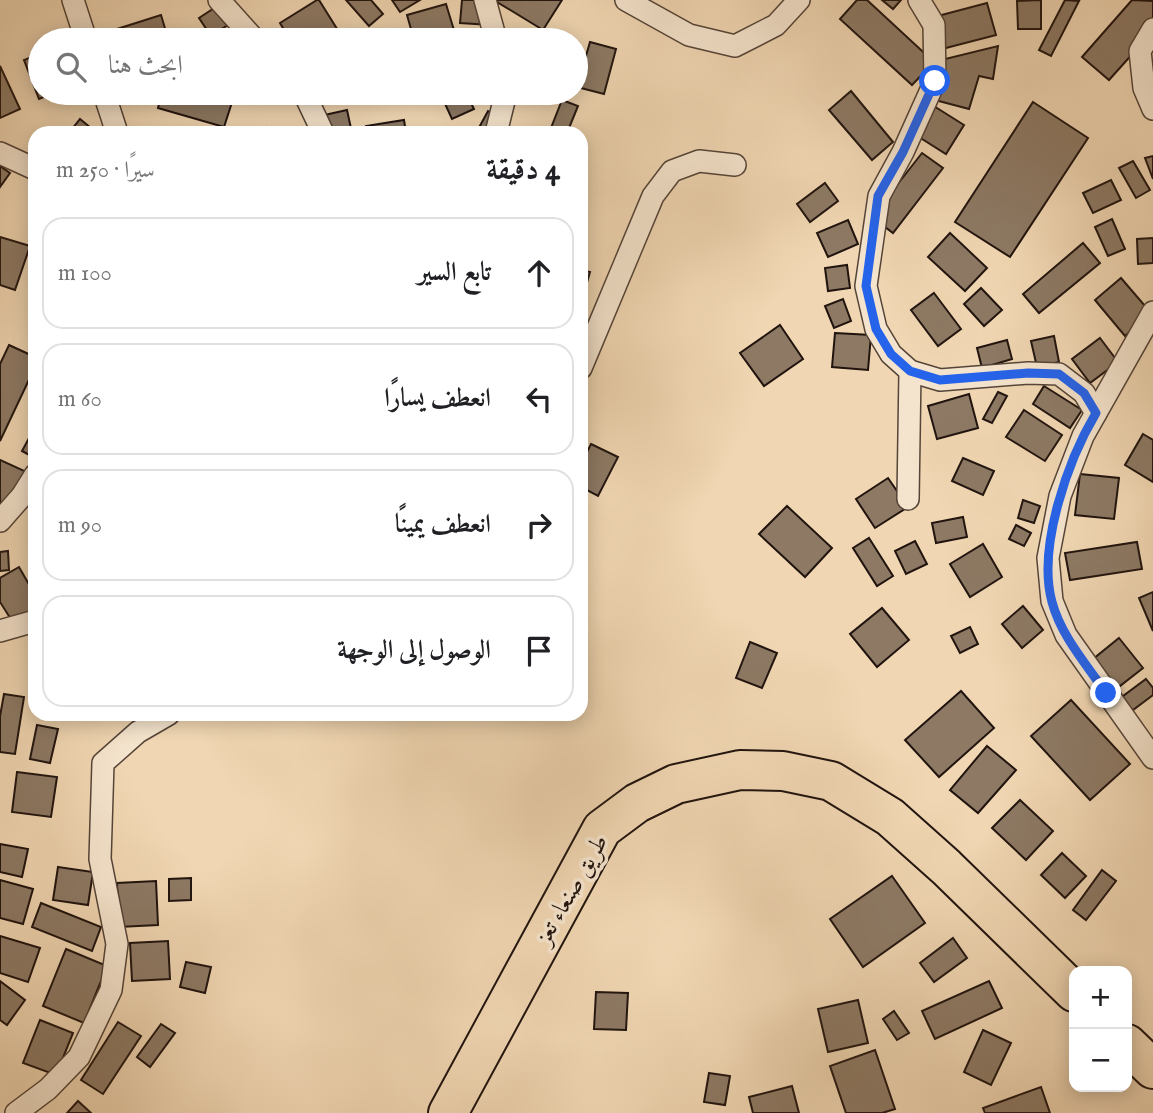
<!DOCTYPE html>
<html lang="ar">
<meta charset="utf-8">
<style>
body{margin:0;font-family:"IM FELL English",Amiri,serif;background:#f2f2f2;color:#202124;direction:rtl}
.controls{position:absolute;right:21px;bottom:21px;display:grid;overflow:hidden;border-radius:14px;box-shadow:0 4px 18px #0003}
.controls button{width:63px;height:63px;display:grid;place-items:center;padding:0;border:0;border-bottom:2px solid #e0e0e0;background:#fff;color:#202124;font:35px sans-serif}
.stop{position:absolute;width:21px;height:21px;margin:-16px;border:5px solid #2563eb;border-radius:50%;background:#fff}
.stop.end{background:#2563eb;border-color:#fff;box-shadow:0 2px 7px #0008}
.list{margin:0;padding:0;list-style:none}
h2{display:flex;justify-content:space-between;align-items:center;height:91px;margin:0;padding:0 28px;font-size:30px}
h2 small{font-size:23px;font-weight:400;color:#757577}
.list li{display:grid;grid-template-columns:46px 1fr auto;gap:21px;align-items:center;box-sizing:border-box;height:112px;margin:0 14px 14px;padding:0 14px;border:2px solid #e0e0e0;border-radius:21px}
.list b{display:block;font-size:26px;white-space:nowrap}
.list em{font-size:23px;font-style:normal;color:#757577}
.icon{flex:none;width:38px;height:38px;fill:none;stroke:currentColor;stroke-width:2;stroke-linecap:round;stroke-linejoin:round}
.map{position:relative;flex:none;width:1153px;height:1113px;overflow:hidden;direction:ltr}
.search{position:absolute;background:#fff;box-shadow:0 4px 18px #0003;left:28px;top:28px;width:560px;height:77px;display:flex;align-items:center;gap:18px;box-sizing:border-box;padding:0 24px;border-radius:38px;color:#757577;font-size:26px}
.panel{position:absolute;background:#fff;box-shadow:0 4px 18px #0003;left:28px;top:126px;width:560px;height:595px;border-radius:21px;direction:rtl}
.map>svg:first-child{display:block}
</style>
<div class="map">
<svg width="1153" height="1113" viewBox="0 0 1153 1113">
<rect width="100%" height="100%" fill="#f0d6b2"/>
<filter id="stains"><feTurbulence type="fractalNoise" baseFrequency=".00286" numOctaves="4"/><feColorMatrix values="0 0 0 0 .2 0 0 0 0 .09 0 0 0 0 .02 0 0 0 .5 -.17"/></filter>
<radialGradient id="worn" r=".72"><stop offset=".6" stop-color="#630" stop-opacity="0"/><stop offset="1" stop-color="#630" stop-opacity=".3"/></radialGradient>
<g fill="#8d7964" stroke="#21140f" stroke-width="2">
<polygon points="317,0 319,0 344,40 290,40 280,23"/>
<polygon points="346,0 371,0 383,14 369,26"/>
<polygon points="392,0 420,0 400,12"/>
<polygon points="462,0 493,0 491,25 460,23"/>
<polygon points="498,0 562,0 543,30 497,2"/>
<polygon points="857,0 867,0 934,62 912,85 840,19"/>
<polygon points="882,0 901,0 893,9"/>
<polygon points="1041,0 1041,29 1018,29 1017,1"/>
<polygon points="1065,0 1079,1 1051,56 1039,50"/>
<polygon points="1132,0 1153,1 1153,31 1109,80 1082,57"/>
<polygon points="225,1 237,19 211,36 199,18"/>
<polygon points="987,3 996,35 942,49 934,17"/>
<polygon points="446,4 457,40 414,40 407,15"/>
<polygon points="161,15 167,35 149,40 120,40 117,29"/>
<polygon points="590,42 616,49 604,94 577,87"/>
<polygon points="998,46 993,79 979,76 969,109 935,100 945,59"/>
<polygon points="40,54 40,93 54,93 39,99 24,60"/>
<polygon points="0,66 20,109 0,118"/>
<polygon points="851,91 893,142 872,160 829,110"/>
<polygon points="162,93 235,93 224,127 158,108"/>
<polygon points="375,93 408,93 377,102"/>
<polygon points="447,93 466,93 474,109 452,119 441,95"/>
<polygon points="562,100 578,106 567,133 549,133"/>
<polygon points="1033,102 1088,138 1010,257 955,222"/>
<polygon points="929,103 964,125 946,154 911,132"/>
<polygon points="347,110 352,133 314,133 311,118"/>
<polygon points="488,111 509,123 504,133 476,133"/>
<polygon points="80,119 97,133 69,133"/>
<polygon points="404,120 406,133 367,133 366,126"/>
<polygon points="266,127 268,133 247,133"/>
<polygon points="922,153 943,168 893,233 872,217"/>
<polygon points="1153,156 1153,179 1145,158"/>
<polygon points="1133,161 1150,190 1136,198 1119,168"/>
<polygon points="0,166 10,173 0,187"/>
<polygon points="1111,180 1121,200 1093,213 1083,193"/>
<polygon points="825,183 838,201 810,222 797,204"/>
<polygon points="1112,219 1125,249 1108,256 1095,227"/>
<polygon points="848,220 858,244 828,257 817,233"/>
<polygon points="950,233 987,268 965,291 928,257"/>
<polygon points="0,237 30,246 15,290 0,285"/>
<polygon points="1153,238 1153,263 1138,264 1137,239"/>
<polygon points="1083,243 1100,263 1039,313 1023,294"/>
<polygon points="847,265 850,288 828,291 825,268"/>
<polygon points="581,270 590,272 581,303"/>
<polygon points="1121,278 1151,313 1125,336 1095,300"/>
<polygon points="981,288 1002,310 984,326 964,304"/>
<polygon points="934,293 961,329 938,346 911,310"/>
<polygon points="843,299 851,321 834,328 825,306"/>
<polygon points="780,325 803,359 764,386 740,353"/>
<polygon points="835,333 871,335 868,370 832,367"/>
<polygon points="1054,336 1059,362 1037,367 1031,341"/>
<polygon points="1100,338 1118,362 1090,383 1072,359"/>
<polygon points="1007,340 1012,359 982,368 977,348"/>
<polygon points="9,345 35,357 35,367 0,441 0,364"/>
<polygon points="1044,386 1082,410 1070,428 1033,404"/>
<polygon points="998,392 1007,396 992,423 983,419"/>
<polygon points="969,394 978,428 937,439 928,406"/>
<polygon points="1024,410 1062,435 1045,461 1006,437"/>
<polygon points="35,427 35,458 22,451"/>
<polygon points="1143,434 1153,440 1153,482 1125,465"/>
<polygon points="591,444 618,457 598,496 581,487 581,464"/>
<polygon points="963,458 994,471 983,495 952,481"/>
<polygon points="0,460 31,474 0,509"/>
<polygon points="1080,474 1119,478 1114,519 1075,515"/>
<polygon points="888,478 908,507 875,528 856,499"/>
<polygon points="1023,500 1040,506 1034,523 1018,518"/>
<polygon points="787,506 832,548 805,577 759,534"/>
<polygon points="963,517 967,537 936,543 932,523"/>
<polygon points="1016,525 1031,533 1024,546 1009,539"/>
<polygon points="869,538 893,576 877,586 853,548"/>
<polygon points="915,541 927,564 906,574 895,551"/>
<polygon points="1137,542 1142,569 1070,580 1065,553"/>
<polygon points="983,544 1002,577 970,597 950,564"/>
<polygon points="8,551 9,570 0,571 0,552"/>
<polygon points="19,567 35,595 35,617 14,624 0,602 0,578"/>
<polygon points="1153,592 1153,631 1139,598"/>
<polygon points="1023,606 1043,630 1022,648 1002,624"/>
<polygon points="882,608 909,640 877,667 850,634"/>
<polygon points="970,627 978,644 960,653 951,636"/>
<polygon points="1119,638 1143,668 1111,693 1087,664"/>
<polygon points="750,642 777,653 762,688 736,678"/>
<polygon points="1146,679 1153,688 1153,695 1125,716 1115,702"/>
<polygon points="961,691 994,728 939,777 905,740"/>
<polygon points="4,694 24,697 15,754 0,752 0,716"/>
<polygon points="1071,700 1130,764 1090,800 1031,736"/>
<polygon points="37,725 58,729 50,763 30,759"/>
<polygon points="987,746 1016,770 978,813 950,790"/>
<polygon points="17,772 57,777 51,817 12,812"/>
<polygon points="1020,800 1053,831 1026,860 992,828"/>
<polygon points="0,844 28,849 22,877 0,872"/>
<polygon points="1062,853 1086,876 1065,898 1041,875"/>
<polygon points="58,867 93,872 88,905 53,900"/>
<polygon points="1102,870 1116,881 1086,920 1073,910"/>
<polygon points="892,876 925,923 863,967 830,919"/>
<polygon points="191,878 191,900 169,901 169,879"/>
<polygon points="0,880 33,889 23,924 0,918"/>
<polygon points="156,881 158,925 119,927 117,883"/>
<polygon points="41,903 101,927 92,951 32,927"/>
<polygon points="0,936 40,948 28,982 0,973"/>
<polygon points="953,938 967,958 934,982 920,963"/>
<polygon points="168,941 170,979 132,981 130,943"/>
<polygon points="66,949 107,966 84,1023 43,1006"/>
<polygon points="186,962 211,967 205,993 180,987"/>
<polygon points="0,981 25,1000 7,1025 0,1020"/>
<polygon points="989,981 1002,1008 935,1039 922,1011"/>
<polygon points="596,992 628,993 626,1030 594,1029"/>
<polygon points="858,1000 868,1043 828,1052 818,1009"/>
<polygon points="894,1011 909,1033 897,1040 883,1019"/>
<polygon points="40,1020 73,1033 56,1075 23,1063"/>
<polygon points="118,1022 141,1036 103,1094 81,1080"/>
<polygon points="161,1024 175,1033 150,1067 137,1057"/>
<polygon points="983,1030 1011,1043 991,1085 964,1072"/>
<polygon points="875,1050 895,1109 882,1113 846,1113 830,1066"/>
<polygon points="709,1073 730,1076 725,1105 704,1102"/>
<polygon points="792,1086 799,1113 753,1113 749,1097"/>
<polygon points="1041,1087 1050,1113 985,1113 983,1108"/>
<polygon points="78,1101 91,1113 67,1113"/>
</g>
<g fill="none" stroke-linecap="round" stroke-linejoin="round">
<g stroke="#554438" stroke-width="24">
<g id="street">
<polyline points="73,0 86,40"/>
<polyline points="219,0 255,40"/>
<polyline points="485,0 496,40"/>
<polyline points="626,0 689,35 735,46 776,25 799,0"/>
<polyline points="919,0 934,25 935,81 903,152 879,196 866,286 876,329 891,354 910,371 940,380 1028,373 1059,374 1084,393 1096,413"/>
<polyline points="1153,29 1140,51 1144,88 1153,109"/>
<polyline points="104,93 117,133"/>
<polyline points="304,93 323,133"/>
<polyline points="496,133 506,93"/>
<polyline points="0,153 35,169"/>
<polyline points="1153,312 1083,436 1060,496 1048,558 1052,601 1066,635 1153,758"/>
<polyline points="581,368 653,196 672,171 699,161 735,165"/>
<polyline points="908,499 910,371"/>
<polyline points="0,521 22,496 35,475"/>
<polyline points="0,631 35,621"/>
<polyline points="16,1113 48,1089 79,1057 111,990 117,944 100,859 103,763 138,732 169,714"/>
</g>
</g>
<g stroke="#21140f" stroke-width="42">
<g id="highway">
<polyline points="1127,1044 1153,1069"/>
<polyline points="448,1113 602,829 637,803 676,784 740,770 783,771 831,781 890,817 946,867 1074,992"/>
</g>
</g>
<use href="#street" stroke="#f5e4cd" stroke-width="21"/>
<use href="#highway" stroke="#f0d6b2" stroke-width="38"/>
</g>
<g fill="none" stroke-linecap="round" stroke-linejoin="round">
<path stroke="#2563eb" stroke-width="9" d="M935,81L903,152L878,196L866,286L876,329L891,354L910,371L940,380L1028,373L1059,374L1084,393L1096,413C1068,460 1037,547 1052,602C1061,636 1087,665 1106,693"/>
</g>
<g text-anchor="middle" stroke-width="7" stroke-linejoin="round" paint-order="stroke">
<g font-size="24" fill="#21140f" stroke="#f5e4cd">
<text transform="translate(571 889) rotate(-60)" y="8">طريق صنعاء تعز</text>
</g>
</g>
<rect width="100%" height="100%" filter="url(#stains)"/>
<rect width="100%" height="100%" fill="url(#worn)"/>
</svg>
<div class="controls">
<button>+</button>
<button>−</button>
</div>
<div class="stop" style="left:935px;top:81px"></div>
<div class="stop end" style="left:1106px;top:693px"></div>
<div class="search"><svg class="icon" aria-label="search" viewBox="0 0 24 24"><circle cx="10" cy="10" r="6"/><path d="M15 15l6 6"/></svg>ابحث هنا</div>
<section class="panel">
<h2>4 دقيقة<small>سيرًا · 250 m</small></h2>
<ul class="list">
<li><svg class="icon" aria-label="ahead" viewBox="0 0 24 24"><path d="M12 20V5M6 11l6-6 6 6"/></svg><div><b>تابع السير</b></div><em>100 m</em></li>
<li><svg class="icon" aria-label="left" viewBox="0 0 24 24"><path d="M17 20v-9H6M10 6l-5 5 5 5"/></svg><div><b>انعطف يسارًا</b></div><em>60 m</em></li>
<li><svg class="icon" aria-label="right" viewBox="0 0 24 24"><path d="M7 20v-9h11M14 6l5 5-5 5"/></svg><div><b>انعطف يمينًا</b></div><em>90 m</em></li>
<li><svg class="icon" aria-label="arrive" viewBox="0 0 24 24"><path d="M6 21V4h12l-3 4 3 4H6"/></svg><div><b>الوصول إلى الوجهة</b></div></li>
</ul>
</section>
</div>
